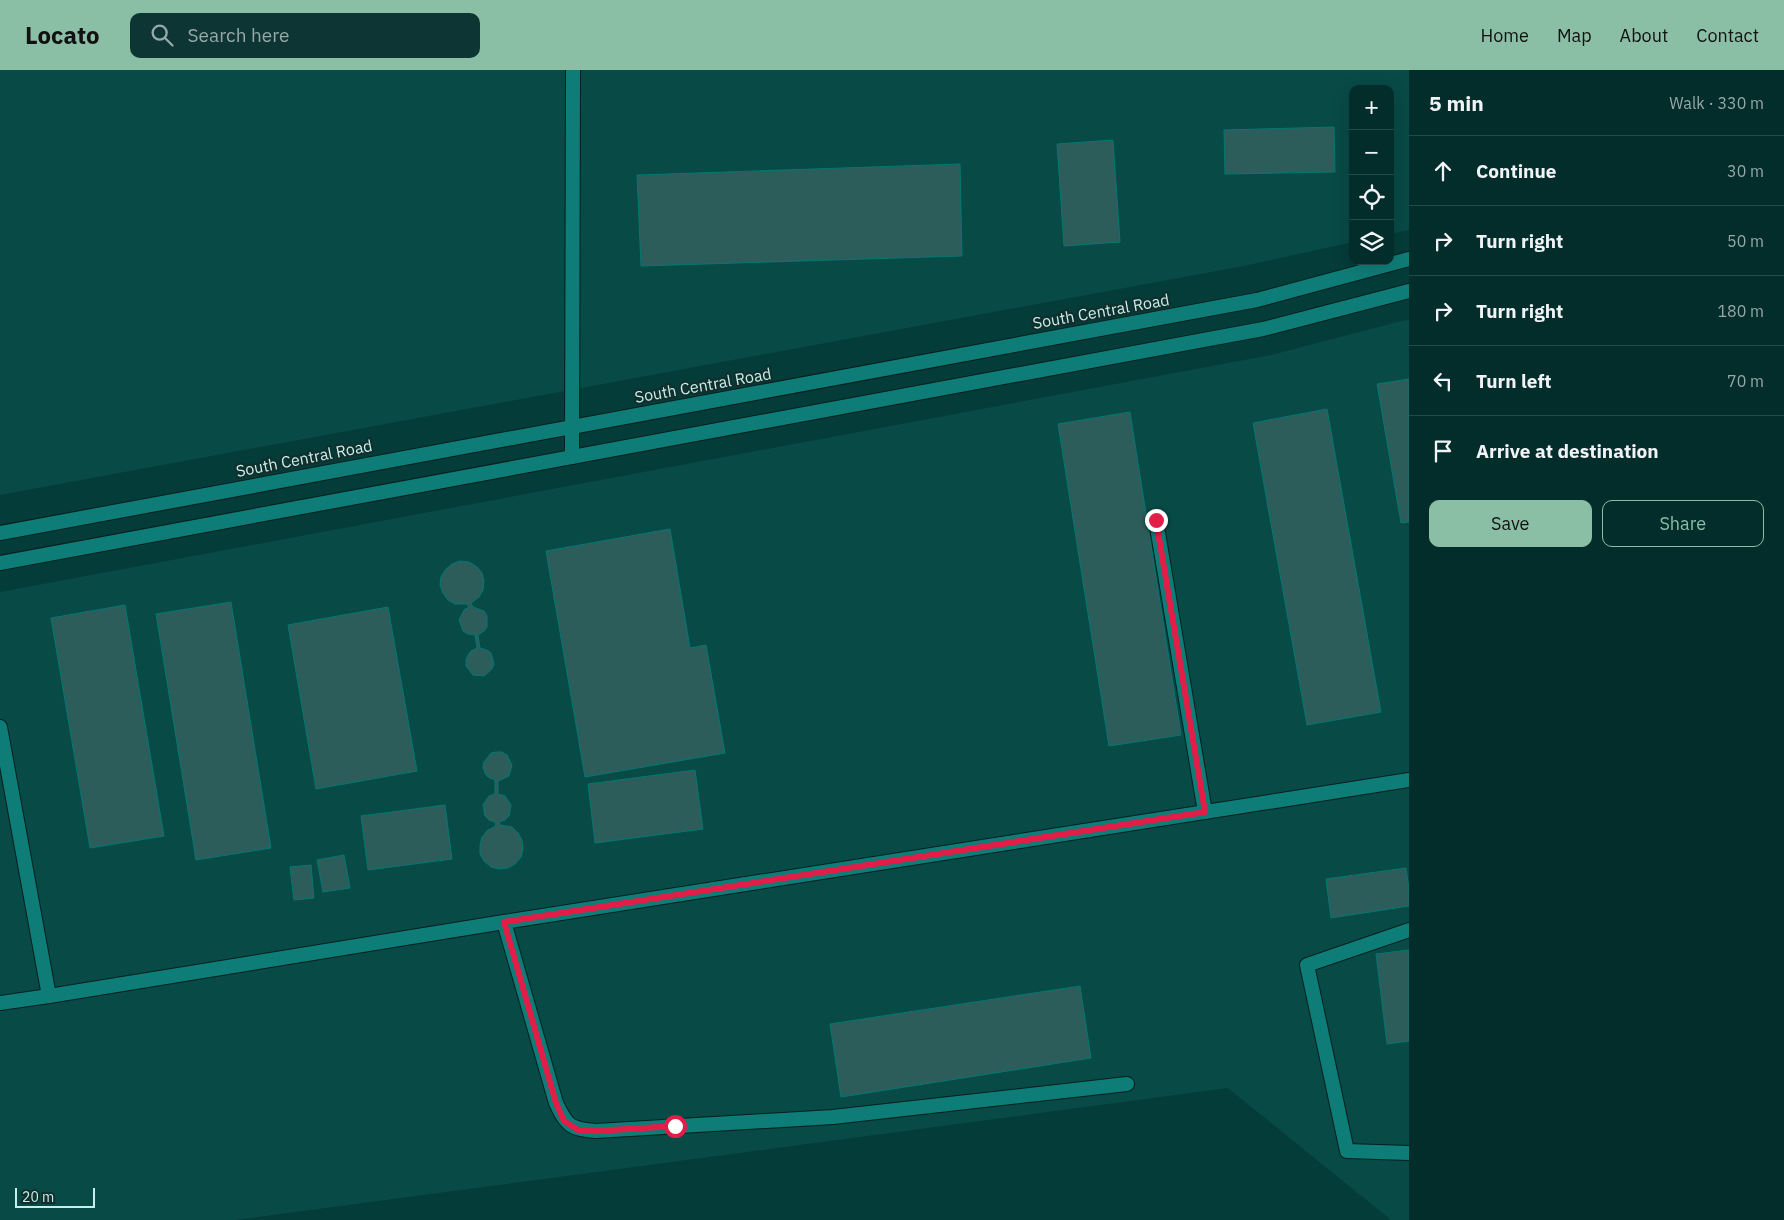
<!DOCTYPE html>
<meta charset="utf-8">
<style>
body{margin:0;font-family:"IBM Plex Sans",sans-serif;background:#0d3533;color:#f1f3f6}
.controls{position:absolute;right:15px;top:15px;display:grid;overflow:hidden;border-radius:10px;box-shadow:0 5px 20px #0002}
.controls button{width:45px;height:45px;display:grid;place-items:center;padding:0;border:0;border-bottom:1px solid #244947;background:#032d2b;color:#f1f3f6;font:25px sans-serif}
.scale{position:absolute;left:15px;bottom:12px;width:80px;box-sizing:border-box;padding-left:5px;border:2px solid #c4efeb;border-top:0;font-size:14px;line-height:18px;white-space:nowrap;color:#c4efeb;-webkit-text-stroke:4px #122f2d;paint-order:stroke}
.stop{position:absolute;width:15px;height:15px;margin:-11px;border:4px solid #e11d48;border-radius:50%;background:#fff}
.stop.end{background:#e11d48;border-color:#fff;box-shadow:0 1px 5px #0008}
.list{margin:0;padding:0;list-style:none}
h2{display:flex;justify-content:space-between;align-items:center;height:65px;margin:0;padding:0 20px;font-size:21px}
h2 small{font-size:16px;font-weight:400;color:#97a8a9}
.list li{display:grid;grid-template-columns:32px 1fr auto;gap:15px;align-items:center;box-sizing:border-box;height:70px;padding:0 20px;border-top:1px solid #244947}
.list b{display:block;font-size:19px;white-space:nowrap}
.list em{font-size:16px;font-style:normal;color:#97a8a9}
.actions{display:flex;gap:10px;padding:15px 20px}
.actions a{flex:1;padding:11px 0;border:1px solid #8abfa5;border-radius:10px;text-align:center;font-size:18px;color:#8abfa5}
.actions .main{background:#8abfa5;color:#111}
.icon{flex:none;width:28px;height:28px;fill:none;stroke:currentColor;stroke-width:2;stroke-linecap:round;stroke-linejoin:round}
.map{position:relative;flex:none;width:1409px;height:1150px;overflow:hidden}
header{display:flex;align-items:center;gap:30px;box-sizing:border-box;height:70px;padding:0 25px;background:#8abfa5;color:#111}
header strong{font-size:24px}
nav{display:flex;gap:28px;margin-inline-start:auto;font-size:18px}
.search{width:350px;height:45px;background:#0d3533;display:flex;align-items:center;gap:12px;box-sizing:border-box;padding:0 18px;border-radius:10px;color:#97a8a9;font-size:19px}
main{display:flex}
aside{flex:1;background:#032d2b}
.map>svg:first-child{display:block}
</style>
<header>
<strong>Locato</strong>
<div class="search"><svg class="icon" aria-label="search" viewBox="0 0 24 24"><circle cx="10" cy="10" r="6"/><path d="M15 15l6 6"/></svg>Search here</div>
<nav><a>Home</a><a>Map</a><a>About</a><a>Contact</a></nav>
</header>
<main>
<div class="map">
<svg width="1409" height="1150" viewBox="0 0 1409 1150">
<rect width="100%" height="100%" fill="#043c39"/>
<g fill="#084a46">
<polygon points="0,0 1409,0 1409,160 1390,164 1390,19 1353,19 1353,172 1244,196 0,425"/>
<polygon points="1409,249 1409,1150 1391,1150 1228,1018 235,1150 0,1150 0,522 1271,285"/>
</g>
<g fill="#2d5d5a" stroke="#027873">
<polygon points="1334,57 1335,102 1225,104 1224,60"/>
<polygon points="1113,70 1120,172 1064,176 1057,74"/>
<polygon points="960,94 962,186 641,196 637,105"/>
<polygon points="1409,309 1409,452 1401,453 1377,314"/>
<polygon points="1327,339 1381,642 1307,655 1253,353"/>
<polygon points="1130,342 1181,665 1109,676 1058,354"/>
<polygon points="670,459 690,578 706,575 725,683 585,707 546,481"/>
<polygon points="460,491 469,492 477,497 482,503 484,511 483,520 479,527 471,533 473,537 484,541 487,546 487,557 484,561 478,565 480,578 487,580 491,583 494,594 492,599 484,606 473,605 466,596 466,590 468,585 471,581 477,578 475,565 468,564 463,561 459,550 464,540 469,537 467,534 455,534 448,530 443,523 440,515 441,507 446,499 452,494"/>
<polygon points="231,532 271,778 196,790 156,544"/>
<polygon points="125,535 164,766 90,778 51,548"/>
<polygon points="388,537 417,701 316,719 288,555"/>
<polygon points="496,682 502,682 507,685 512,695 509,706 498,711 498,724 505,726 511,735 509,746 505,750 499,752 500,755 512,757 518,763 522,770 523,779 521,787 515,794 508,798 499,799 491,797 484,791 480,784 480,775 482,767 488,760 496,756 495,752 489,750 485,746 483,735 489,726 495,724 495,710 488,707 485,703 483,697 484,692 491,683"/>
<polygon points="695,700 703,759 595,773 588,714"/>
<polygon points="445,735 452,789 368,800 361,746"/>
<polygon points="344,785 350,818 323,822 317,790"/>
<polygon points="311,795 314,828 294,830 290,797"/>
<polygon points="1406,798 1409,819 1409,836 1331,848 1326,809"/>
<polygon points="1409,880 1409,971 1387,974 1376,884"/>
<polygon points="1080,916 1091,988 841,1027 830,954"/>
</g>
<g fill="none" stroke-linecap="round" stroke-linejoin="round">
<g stroke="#03201f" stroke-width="16">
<g id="service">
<polyline points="572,387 573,0"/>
<polyline points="1156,451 1205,742"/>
<path d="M504,852L556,1033C567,1056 570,1059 596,1061L833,1047L1127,1014"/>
<polyline points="1409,860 1307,895 1347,1081 1409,1083"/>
<polyline points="0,933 49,926"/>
</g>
</g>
<g stroke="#03201f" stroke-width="16">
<g id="tertiary">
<polyline points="0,463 1257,230 1409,189"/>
<polyline points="0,493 1263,259 1409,221"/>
<polyline points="0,657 49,926 504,852 1409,710"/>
</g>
</g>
<use href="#service" stroke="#0f7d77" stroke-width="14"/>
<use href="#tertiary" stroke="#0f7d77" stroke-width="14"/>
</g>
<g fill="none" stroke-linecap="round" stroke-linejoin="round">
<polyline stroke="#e11d48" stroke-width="6" points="675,1056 596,1061 578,1060 564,1051 556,1033 504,852 1205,742 1156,450"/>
</g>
<g text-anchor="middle" stroke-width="4.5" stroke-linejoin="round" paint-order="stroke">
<g font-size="16" fill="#c4efeb" stroke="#122f2d">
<text transform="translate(1101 241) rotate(-10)" y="6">South Central Road</text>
<text transform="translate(703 315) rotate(-10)" y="6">South Central Road</text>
<text transform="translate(304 388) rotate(-11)" y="6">South Central Road</text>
</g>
</g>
</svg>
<div class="controls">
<button>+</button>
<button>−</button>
<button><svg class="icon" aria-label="locate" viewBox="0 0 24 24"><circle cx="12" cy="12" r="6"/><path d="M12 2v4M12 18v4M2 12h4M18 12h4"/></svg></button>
<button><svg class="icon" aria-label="layers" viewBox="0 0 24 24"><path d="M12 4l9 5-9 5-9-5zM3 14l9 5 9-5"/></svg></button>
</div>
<div class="scale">20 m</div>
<div class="stop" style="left:675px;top:1056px"></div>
<div class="stop end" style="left:1156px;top:450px"></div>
</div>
<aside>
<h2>5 min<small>Walk · 330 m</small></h2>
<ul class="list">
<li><svg class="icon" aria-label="ahead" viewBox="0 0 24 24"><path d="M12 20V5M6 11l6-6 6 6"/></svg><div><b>Continue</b></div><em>30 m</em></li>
<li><svg class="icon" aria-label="right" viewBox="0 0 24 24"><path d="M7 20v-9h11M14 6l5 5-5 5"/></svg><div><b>Turn right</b></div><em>50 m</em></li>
<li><svg class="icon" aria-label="right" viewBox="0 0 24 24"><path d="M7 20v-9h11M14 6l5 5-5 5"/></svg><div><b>Turn right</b></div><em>180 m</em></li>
<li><svg class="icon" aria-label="left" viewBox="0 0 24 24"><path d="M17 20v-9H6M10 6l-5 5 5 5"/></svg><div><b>Turn left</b></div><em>70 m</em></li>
<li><svg class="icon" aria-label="arrive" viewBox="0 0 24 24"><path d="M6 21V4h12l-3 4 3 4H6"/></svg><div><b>Arrive at destination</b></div></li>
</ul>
<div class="actions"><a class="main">Save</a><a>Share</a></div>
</aside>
</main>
